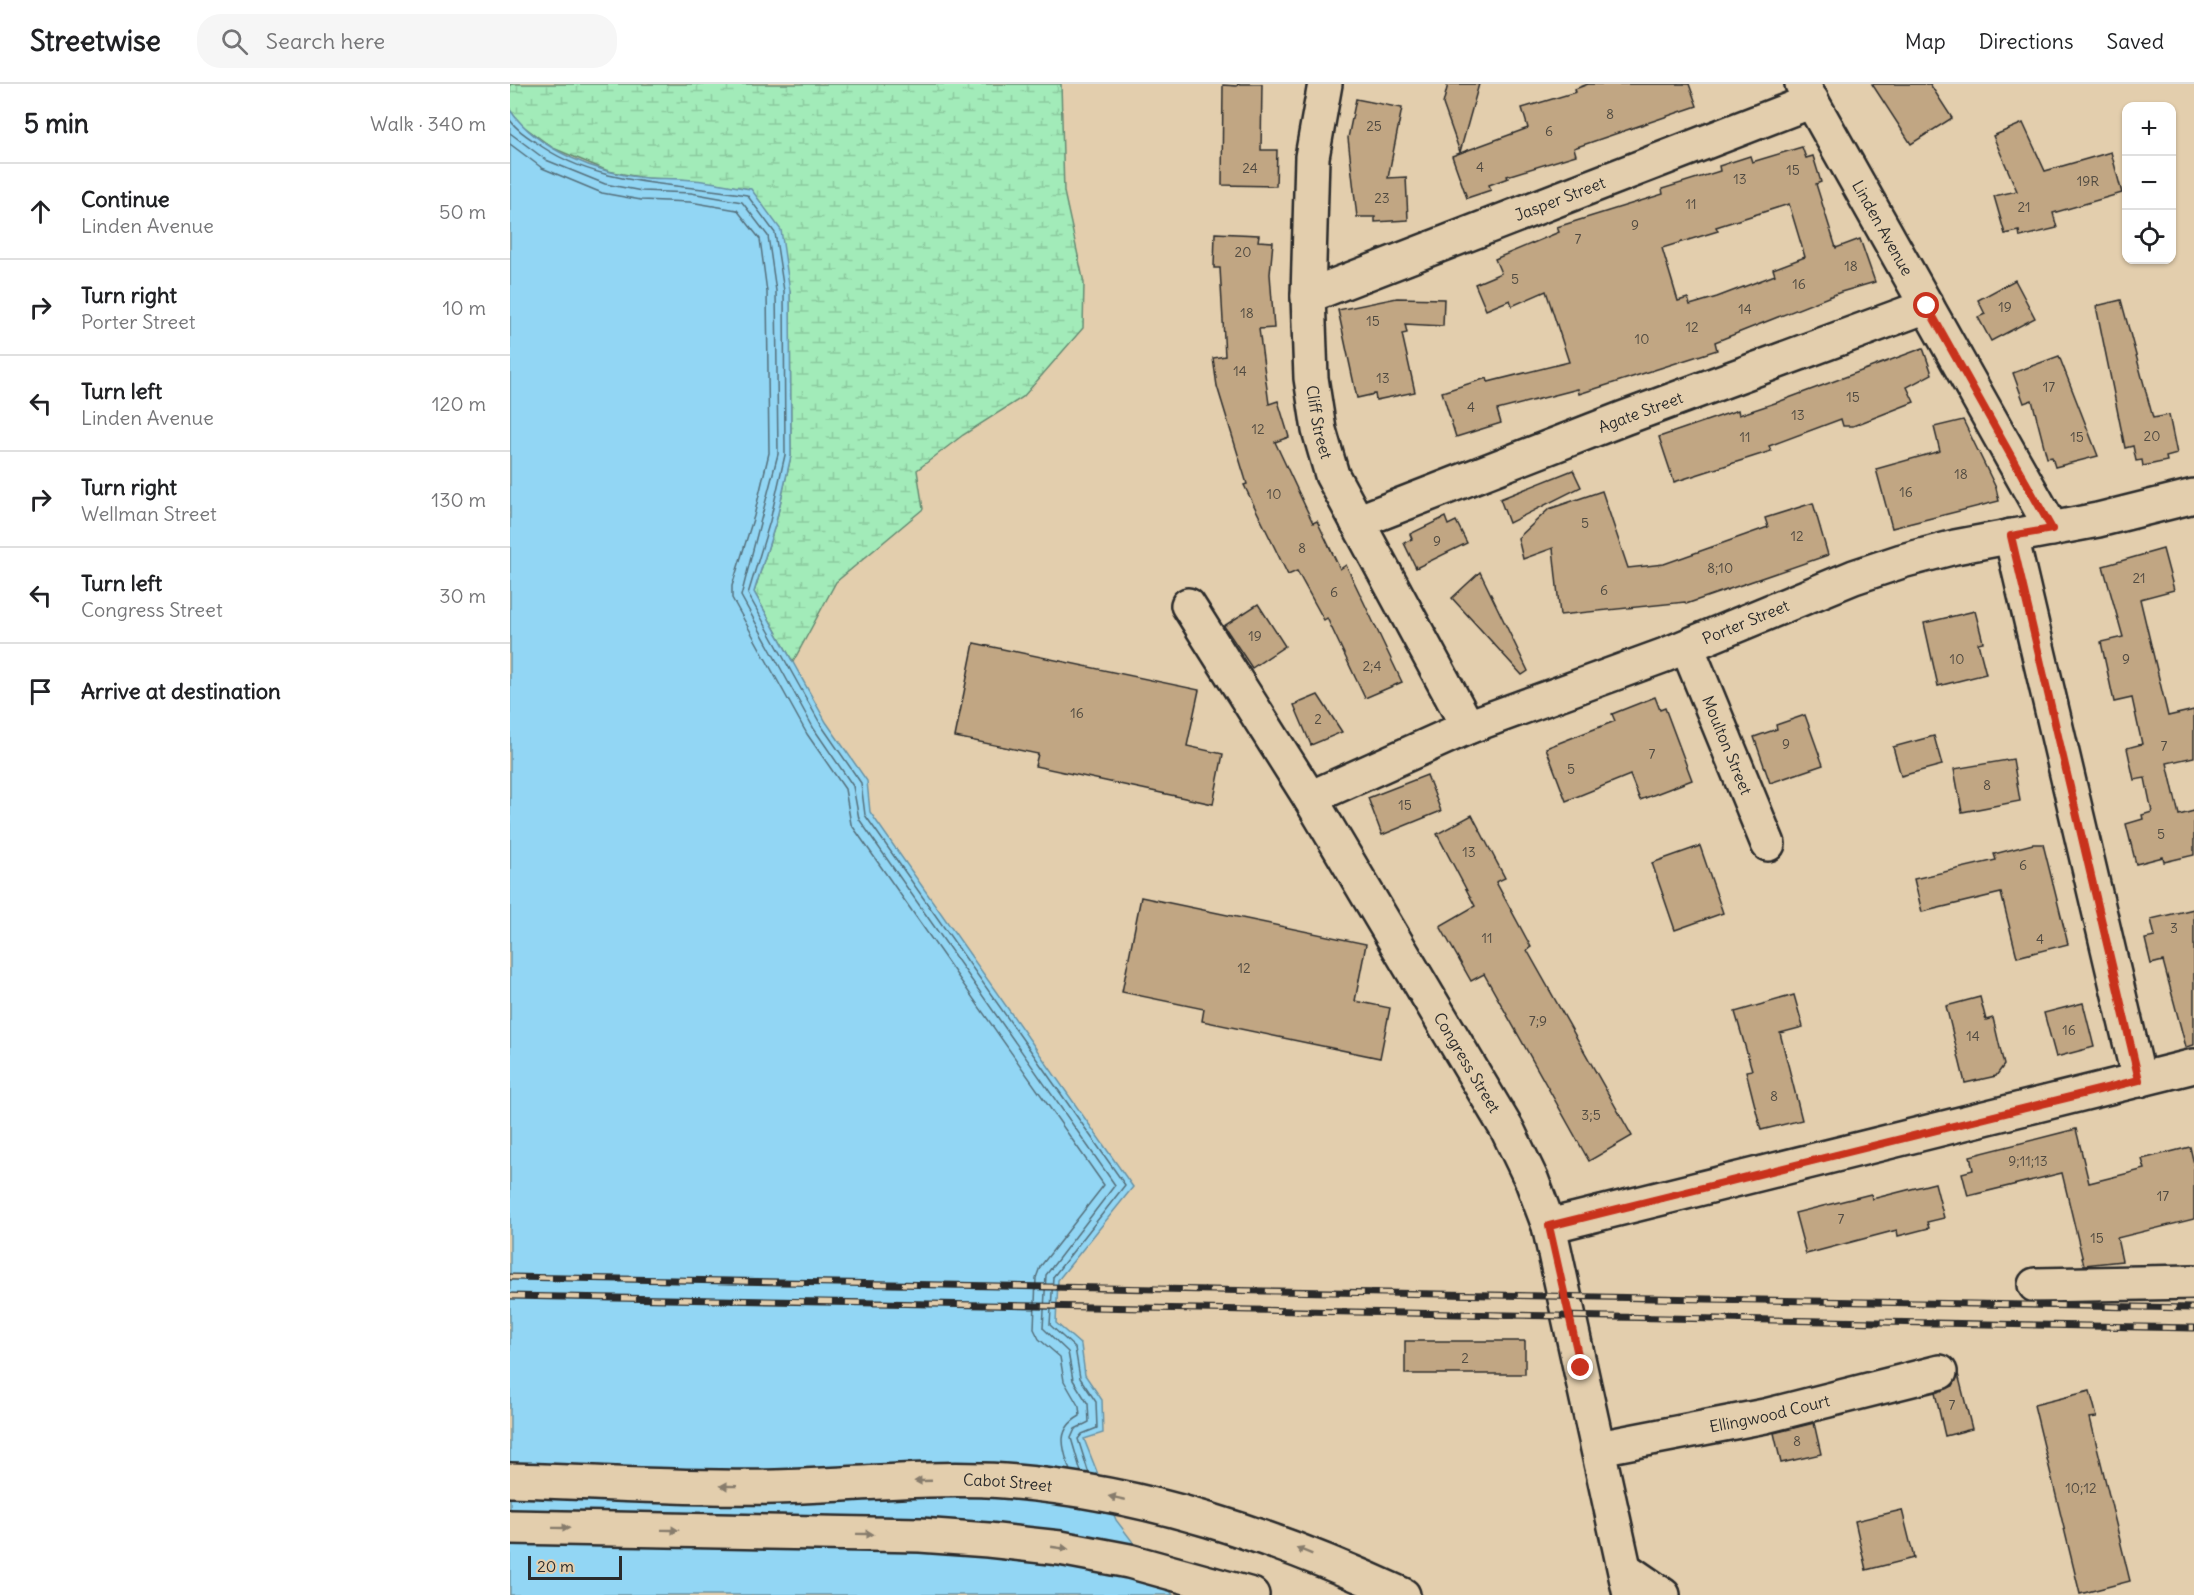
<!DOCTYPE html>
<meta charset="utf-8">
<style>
body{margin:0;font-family:Delius,sans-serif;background:#f6f6f6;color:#202124}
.controls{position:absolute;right:18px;top:18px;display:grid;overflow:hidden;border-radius:12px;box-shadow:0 2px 4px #0004}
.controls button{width:54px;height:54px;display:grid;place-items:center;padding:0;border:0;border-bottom:2px solid #e0e0e0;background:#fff;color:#202124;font:30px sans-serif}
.scale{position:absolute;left:18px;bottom:15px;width:94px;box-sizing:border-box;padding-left:6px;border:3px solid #2b2b2b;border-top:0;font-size:16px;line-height:21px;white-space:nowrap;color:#2b2b2b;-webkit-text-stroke:4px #e3cead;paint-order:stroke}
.stop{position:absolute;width:18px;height:18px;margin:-14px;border:4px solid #c8321e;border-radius:50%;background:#fff}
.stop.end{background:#c8321e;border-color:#fff;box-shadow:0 2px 6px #0008}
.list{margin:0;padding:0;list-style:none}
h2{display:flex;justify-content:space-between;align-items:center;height:78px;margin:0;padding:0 24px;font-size:26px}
h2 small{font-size:20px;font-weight:400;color:#757577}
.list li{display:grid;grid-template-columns:39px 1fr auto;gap:18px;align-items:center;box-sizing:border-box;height:96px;padding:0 24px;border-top:2px solid #e0e0e0}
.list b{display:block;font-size:22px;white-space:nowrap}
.list p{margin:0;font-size:20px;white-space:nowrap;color:#757577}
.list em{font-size:20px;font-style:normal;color:#757577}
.icon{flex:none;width:33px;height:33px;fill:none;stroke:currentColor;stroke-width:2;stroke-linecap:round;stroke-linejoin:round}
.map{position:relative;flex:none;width:1684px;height:1511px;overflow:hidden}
header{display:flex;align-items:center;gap:36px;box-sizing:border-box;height:84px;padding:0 30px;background:#fff;border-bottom:2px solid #e0e0e0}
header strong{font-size:28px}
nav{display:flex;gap:33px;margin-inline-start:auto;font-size:21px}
.search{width:420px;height:54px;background:#f6f6f6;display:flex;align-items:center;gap:15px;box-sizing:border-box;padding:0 21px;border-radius:24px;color:#757577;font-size:22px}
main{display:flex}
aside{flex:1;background:#fff}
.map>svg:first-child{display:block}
</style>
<header>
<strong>Streetwise</strong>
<div class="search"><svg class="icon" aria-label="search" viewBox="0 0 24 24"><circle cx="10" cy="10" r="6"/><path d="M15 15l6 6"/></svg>Search here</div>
<nav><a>Map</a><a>Directions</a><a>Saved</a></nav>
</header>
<main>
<aside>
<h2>5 min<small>Walk · 340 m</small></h2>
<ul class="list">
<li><svg class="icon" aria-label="ahead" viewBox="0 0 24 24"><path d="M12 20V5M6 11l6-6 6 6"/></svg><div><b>Continue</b><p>Linden Avenue</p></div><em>50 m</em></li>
<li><svg class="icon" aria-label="right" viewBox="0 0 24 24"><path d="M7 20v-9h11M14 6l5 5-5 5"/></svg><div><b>Turn right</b><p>Porter Street</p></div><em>10 m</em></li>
<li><svg class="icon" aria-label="left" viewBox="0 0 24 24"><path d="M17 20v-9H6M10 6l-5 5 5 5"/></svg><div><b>Turn left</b><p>Linden Avenue</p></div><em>120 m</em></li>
<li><svg class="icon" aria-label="right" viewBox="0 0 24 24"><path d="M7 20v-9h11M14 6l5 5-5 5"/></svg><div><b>Turn right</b><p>Wellman Street</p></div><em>130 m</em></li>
<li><svg class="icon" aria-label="left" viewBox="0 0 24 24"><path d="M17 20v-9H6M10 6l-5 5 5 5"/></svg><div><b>Turn left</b><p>Congress Street</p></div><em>30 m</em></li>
<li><svg class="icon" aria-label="arrive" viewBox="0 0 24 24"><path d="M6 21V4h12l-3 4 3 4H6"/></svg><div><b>Arrive at destination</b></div></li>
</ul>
</aside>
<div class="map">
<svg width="1684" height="1511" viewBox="0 0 1684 1511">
<defs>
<pattern id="wetland-marsh" width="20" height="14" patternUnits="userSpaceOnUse" patternTransform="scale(1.5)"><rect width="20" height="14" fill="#a2ebb9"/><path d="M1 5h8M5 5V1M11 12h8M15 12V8" fill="none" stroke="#8cca9f"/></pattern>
</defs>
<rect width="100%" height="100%" fill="#e3cead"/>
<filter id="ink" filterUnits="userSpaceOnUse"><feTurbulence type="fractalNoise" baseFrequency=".0167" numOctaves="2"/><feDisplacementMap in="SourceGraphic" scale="12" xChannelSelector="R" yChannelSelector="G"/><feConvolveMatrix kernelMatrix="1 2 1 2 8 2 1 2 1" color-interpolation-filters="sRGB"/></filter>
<g filter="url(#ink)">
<polygon fill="url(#wetland-marsh)" stroke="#668b72" stroke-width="1.5" points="0,0 551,0 554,108 574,199 573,244 513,313 453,351 407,386 413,425 326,498 283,578 244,508 266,438 281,372 280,207 240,105 182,96 134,94 98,87 43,64 9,39 0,26"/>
<path fill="#92d6f4" stroke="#6992a4" stroke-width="1.5" d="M0,26C28,66 88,90 136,94C151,95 166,94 182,96C201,97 221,102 241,105L271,146L280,207L281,372L266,438L244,508L316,638L357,697L360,728L623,1103L548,1196L546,1239L571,1261L575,1291L592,1316L593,1349L574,1355L606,1436L663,1511H0Z"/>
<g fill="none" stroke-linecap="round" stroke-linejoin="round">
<g stroke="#546f7b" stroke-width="1.5">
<path d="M0,36C6,45 15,51 24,57C87,104 164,98 237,111L265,149L274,207L275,371L260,437L238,510L311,641L351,699L355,731L615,1101L543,1193L540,1241L565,1264L570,1294L586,1318L587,1344L572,1350L568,1355L579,1390"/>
<polyline points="0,49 36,76 95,100 132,107 181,109 232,118 258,152 266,207 268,370 231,512 304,645 343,702 349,735 605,1101 536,1191 533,1244 558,1268 563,1296 578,1320 579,1338 565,1345 561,1354 571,1388"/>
<path d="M0,60L32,84L92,109L131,116L180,118L227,126L250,155L257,208L259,369L244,432L222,502V514L297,650L335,705L341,740L594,1101L530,1183L526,1194L524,1245L529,1255L550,1273L554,1297L569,1323L570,1332C545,1346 553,1364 560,1387"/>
</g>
</g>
<g fill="#c1a683" stroke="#2b2b2b" stroke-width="1.5" fill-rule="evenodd">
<polygon points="728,0 752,0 751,66 767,66 766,102 712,101 713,1 727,2"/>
<polygon points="938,0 969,0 950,68 933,20"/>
<polygon points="1078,0 1179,0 1187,22 1064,64 1066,71 997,92 998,94 979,101 981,106 957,114 942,72 1018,44 1012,24 1066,8 1065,5"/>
<polygon points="1362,0 1420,0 1442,34 1401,60"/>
<polygon points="846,15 892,24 878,94 896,93 898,136 865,138 865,133 847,133 838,54"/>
<polygon points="1513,39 1535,87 1601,68 1612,109 1543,129 1547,144 1510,153 1509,147 1495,150 1484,112 1507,107 1483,52"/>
<path d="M1292,63L1296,74L1303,72L1311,98L1306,100L1326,164L1350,155L1365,198L1331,208L1205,258L1207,266L1069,310L1068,305L987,326L991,339L946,353L932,308L977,294L978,298L1059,278L1036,207L1002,222L1000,216L976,226L965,200L991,189L985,175L1049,148L1047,143L1153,110L1152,105L1210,87L1209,82L1240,72L1242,78ZM1279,120L1295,173L1263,185L1265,191L1207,213L1180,221L1178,214L1168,217L1152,164L1208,147L1206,143Z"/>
<polygon points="705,149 749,151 748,157 763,158 760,190 764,244 749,245 759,320 768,317 779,353 765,358 803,439 807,437 830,485 836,481 892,598 855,614 817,534 814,536 787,487 778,491 734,401 737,400 707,302 703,274 715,272 710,184 704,184"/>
<polygon points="1505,196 1525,234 1481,257 1468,233 1475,230 1468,216"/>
<polygon points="887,214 934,215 933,242 895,240 897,249 892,250 905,308 866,316 865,310 847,314 828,226"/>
<polygon points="1611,216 1643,334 1659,331 1667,370 1656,373 1657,377 1633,382 1632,376 1626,377 1623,362 1615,364 1586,222"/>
<polygon points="1413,264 1422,290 1397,303 1404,318 1343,342 1333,342 1331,335 1259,362 1261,367 1164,398 1149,353 1228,326 1229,331 1268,318"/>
<polygon points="1549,272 1588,372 1545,383 1542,373 1537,374 1522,316 1514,319 1503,289"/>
<polygon points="1453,336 1486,404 1489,417 1382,444 1366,385 1430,367 1424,343"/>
<polygon points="1063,386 1071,403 999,439 990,415"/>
<polygon points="1092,407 1118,484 1154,480 1258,443 1255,434 1303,419 1318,471 1176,520 1175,518 1050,531 1043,464 1013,475 1008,454 1039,425"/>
<polygon points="935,433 938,441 946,437 957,459 906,484 894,459 902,455 900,450"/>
<polygon points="1653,465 1664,506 1630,515 1658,632 1684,626 1684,673 1657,679 1669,731 1684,727 1684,771 1654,778 1653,773 1626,780 1616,740 1633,735 1632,731 1642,728 1635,694 1624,696 1617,664 1632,660 1622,614 1604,618 1591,558 1613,553 1593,482"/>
<polygon points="970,488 1018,587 1012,591 942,514"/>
<polygon points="748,520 775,562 742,584 714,542"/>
<polygon points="1465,527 1473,558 1468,559 1476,590 1428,602 1414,539"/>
<polygon points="464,559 689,606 677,662 713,670 703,720 525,682 528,670 445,653"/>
<polygon points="808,611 832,648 801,661 784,621"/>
<polygon points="1145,613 1150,626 1155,624 1182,696 1130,716 1120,691 1056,717 1036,664 1105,637 1102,630"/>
<polygon points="1295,631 1313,681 1260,699 1244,653 1267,645 1266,641"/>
<polygon points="1424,652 1432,681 1391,692 1383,663"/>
<polygon points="1503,675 1510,717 1452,728 1444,685"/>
<polygon points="917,691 931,727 872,751 858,714"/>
<polygon points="962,731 995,794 986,798 1021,863 1017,866 1122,1052 1079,1077 974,890 961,897 930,842 965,822 927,750"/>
<polygon points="1523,760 1533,760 1558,860 1507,873 1491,809 1412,828 1404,795 1486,776 1484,770"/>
<polygon points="1190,762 1213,829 1165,846 1142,779"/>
<polygon points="631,813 856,860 845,917 880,924 870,974 692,937 694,925 612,908"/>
<polygon points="1684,825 1684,961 1676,963 1653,877 1641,880 1635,855 1645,853 1641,835"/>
<polygon points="1284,911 1293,943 1270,949 1292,1036 1251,1046 1236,987 1242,986 1225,928"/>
<polygon points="1470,913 1476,936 1483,934 1494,981 1486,992 1455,999 1436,922"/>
<polygon points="1573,919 1584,963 1546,973 1534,929"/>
<polygon points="1566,1045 1579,1099 1635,1085 1632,1075 1680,1063 1684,1080 1684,1135 1607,1154 1612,1177 1574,1181 1552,1089 1458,1112 1452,1089 1463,1086 1460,1072"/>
<polygon points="1425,1099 1434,1134 1417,1138 1419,1144 1388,1152 1387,1146 1296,1170 1285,1129 1361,1110 1362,1115"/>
<rect x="895" y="1257" width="120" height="33"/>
<polygon points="1448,1290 1462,1345 1435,1352 1425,1309 1443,1302"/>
<polygon points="1580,1307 1587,1333 1580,1334 1620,1497 1570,1510 1524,1321"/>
<polygon points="1304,1339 1311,1370 1271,1379 1264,1349"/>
<polygon points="1392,1426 1404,1474 1356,1486 1345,1437"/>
</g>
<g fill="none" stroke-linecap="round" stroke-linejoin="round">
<g stroke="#2b2b2b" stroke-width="38">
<g id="minor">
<path id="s1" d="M815,0L802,73L798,212L801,294L809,346L822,391L958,643"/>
<path id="s2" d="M1292,0L1542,445"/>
<path id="s3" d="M798,212L1302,17"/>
<path id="s4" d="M847,438L1114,334L1417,222"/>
<polyline points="1501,452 1629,996"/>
<path id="s5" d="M678,521L800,714L998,1047L1022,1097L1039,1142L1120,1511"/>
<path id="s6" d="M1177,563L1258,760"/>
<path id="s7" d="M800,714L958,643L1155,571L1344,493L1392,477L1445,463L1588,436L1684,412"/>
<polyline points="1039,1142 1684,982"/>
<polyline points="1525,1201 1684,1198"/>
<path id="s8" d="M1089,1364L1255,1332L1430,1288"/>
<polyline points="1115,1485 1153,1511"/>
</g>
</g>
<g stroke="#2b2b2b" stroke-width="38">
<g id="highway">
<path id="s9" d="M0,1396C88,1398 177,1405 266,1403C341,1401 419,1392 494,1397C636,1408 765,1452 893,1511"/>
<polyline points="0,1443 410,1451 478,1456 550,1464 619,1477 742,1511"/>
</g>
</g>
<use href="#minor" stroke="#e3cead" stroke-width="33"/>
<use href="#highway" stroke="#e3cead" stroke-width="33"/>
<g stroke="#2b2b2b" stroke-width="7">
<g id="rail">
<polyline points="0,1193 1684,1224"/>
<polyline points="0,1212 1684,1244"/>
</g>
</g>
<use href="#rail" stroke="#e3cead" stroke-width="4.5" stroke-dasharray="14" stroke-linecap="butt"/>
</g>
<defs><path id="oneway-solid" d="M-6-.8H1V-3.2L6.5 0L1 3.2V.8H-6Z" transform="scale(1.5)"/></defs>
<g fill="#877c6c">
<use href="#oneway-solid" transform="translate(413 1397) rotate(178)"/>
<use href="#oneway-solid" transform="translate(219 1402) rotate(-179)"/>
<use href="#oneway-solid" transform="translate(607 1414) rotate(-168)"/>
<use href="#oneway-solid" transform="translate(51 1444) rotate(1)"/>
<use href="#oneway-solid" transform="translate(160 1446) rotate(1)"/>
<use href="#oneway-solid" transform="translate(355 1450) rotate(1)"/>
<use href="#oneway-solid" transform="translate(550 1464) rotate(8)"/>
<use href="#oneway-solid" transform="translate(794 1467) rotate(-158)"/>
</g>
</g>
<g fill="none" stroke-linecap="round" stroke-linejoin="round" filter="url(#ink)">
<polyline stroke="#c8321e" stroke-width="8" points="1071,1284 1039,1142 1629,996 1501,452 1542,445 1417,222"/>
</g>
<g text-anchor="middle" stroke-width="4.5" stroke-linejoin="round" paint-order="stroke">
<g font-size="14" fill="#504a41">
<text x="1100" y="35">8</text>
<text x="864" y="47">25</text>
<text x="1039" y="52">6</text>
<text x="970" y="88">4</text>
<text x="740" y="89">24</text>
<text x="1283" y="91">15</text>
<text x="1230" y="100">13</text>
<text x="1578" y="102">19R</text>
<text x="872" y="119">23</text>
<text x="1181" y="125">11</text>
<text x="1514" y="128">21</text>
<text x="1125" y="146">9</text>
<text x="1068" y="160">7</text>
<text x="733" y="173">20</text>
<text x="1341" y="187">18</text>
<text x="1005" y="200">5</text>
<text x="1289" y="205">16</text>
<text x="1495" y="228">19</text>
<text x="1235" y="230">14</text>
<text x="737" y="234">18</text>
<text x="863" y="242">15</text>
<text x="1182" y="248">12</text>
<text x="1132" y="260">10</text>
<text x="730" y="292">14</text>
<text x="873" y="299">13</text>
<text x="1539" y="308">17</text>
<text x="1343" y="318">15</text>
<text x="961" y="328">4</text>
<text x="1288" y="336">13</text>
<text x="748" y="350">12</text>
<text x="1642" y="357">20</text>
<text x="1235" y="358">11</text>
<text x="1567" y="358">15</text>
<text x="1451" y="395">18</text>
<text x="1396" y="413">16</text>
<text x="764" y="415">10</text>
<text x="1075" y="444">5</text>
<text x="1287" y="457">12</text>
<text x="927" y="462">9</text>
<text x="792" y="469">8</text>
<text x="1210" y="489">8;10</text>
<text x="1629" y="499">21</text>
<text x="1094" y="511">6</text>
<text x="824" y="513">6</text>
<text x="745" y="557">19</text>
<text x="1447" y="580">10</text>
<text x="1616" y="580">9</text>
<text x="862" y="587">2;4</text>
<text x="567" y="634">16</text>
<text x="808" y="640">2</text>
<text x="1276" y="665">9</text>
<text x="1654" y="667">7</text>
<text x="1142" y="675">7</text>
<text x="1061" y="690">5</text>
<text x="1477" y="706">8</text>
<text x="895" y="726">15</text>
<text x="1651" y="755">5</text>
<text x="959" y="773">13</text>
<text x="1513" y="786">6</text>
<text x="1664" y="849">3</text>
<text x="977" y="859">11</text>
<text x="1530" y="860">4</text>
<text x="734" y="889">12</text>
<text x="1028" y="942">7;9</text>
<text x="1559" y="951">16</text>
<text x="1463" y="957">14</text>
<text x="1264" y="1017">8</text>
<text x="1081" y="1036">3;5</text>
<text x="1518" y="1082">9;11;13</text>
<text x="1653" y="1117">17</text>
<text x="1331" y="1140">7</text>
<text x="1587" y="1159">15</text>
<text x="955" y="1279">2</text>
<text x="1442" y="1326">7</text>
<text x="1287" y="1362">8</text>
<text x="1571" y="1409">10;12</text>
</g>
<g font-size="16" fill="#2b2b2b" stroke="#e3cead">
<text dy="6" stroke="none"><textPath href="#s3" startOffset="270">Jasper Street</textPath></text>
<text dy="6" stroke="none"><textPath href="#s2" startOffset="165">Linden Avenue</textPath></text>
<text dy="6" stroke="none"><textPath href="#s4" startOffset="304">Agate Street</textPath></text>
<text dy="6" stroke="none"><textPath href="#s1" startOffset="340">Cliff Street</textPath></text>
<text dy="6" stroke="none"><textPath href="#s7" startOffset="470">Porter Street</textPath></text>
<text dy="6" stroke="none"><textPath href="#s6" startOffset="106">Moulton Street</textPath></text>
<text dy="6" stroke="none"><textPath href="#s5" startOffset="536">Congress Street</textPath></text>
<text dy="6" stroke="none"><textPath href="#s8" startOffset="174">Ellingwood Court</textPath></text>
<text dy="6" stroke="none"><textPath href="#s9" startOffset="498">Cabot Street</textPath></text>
</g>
</g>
</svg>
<div class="controls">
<button>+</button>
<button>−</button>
<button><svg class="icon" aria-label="locate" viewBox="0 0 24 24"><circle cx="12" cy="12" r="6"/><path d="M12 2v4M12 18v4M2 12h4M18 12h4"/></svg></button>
</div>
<div class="scale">20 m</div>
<div class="stop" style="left:1417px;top:222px"></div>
<div class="stop end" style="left:1071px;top:1284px"></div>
</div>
</main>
